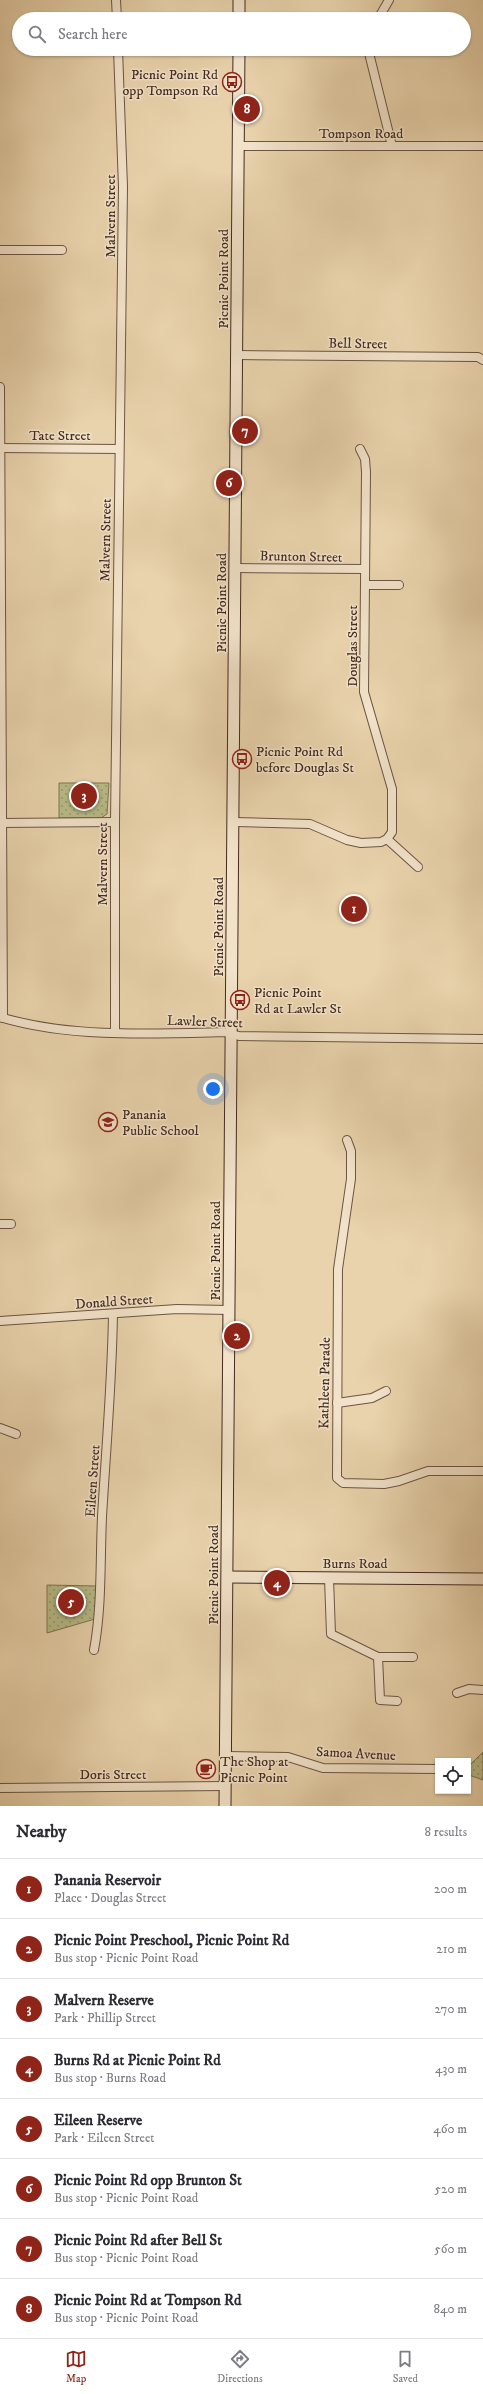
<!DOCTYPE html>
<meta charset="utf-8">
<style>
body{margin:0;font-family:"IM FELL DW Pica",serif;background:#f2f2f3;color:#2b2b33}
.controls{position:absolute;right:12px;bottom:12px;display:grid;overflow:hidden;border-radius:0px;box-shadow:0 1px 3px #0004}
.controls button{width:36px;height:36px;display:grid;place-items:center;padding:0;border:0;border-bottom:1px solid #e1e1e2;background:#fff;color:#2b2b33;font:20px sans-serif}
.you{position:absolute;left:213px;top:1089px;width:14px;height:14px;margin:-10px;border:3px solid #fff;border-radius:50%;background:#1a73e8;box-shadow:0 0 0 6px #1a73e833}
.badge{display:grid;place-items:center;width:26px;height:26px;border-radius:50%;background:#8f2418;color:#fff;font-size:13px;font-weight:700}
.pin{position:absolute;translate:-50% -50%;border:2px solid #fff;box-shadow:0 1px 4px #0006}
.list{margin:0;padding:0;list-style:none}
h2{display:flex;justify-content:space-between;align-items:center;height:52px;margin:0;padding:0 16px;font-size:17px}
h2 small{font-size:13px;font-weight:400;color:#7c7c81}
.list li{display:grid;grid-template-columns:26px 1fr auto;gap:12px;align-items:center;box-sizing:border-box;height:60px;padding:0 16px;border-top:1px solid #e1e1e2}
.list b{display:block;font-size:15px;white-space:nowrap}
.list p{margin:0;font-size:13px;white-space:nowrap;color:#7c7c81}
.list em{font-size:13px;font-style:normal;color:#7c7c81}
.icon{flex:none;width:22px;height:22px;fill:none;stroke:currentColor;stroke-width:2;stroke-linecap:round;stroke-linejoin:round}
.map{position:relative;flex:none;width:483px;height:1806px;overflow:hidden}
.search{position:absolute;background:#fff;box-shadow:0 1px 3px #0004;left:12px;right:12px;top:12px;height:44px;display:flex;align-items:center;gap:10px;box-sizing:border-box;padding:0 14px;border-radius:22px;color:#7c7c81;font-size:15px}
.sheet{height:532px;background:#fff}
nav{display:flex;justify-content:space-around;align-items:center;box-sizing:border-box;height:56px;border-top:1px solid #e1e1e2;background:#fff;font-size:11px;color:#7c7c81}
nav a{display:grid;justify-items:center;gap:2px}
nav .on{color:#8f2418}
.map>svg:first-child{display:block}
</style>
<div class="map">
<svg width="483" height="1806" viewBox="0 0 483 1806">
<defs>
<pattern id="green-dots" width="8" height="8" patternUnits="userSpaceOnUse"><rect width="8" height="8" fill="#b8bc88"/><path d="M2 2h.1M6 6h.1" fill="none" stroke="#97996f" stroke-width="1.8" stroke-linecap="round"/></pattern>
</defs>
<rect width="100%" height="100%" fill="#e9d3ac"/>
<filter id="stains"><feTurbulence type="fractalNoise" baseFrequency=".005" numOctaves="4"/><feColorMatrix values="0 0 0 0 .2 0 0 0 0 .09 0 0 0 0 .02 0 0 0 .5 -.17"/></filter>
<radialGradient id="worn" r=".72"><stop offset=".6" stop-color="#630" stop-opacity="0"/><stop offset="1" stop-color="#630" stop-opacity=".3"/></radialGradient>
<g fill="url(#green-dots)" stroke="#7e7454">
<polygon points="59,783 109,783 107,814 101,818 59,818"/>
<polygon points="47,1585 96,1586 95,1619 47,1633"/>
<polygon points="483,1752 483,1780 469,1775 468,1767"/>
</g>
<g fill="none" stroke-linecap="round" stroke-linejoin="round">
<g stroke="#6c5543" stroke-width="10">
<g id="street">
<polyline points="116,0 117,19"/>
<polyline points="378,19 389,0"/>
<polyline points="368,49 392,146"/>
<polyline points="239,146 483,146"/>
<polyline points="0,250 62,250"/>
<polyline points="238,355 478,357 483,360"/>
<polyline points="0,387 3,1018"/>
<polyline points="0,448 119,449"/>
<polyline points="236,568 365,569"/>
<polyline points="365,585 399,585"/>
<polyline points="234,822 310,824 347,840 361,843 381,842 387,839 392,832 392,789 364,692 366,472 365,459 360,449"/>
<polyline points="0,823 115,822"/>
<polyline points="387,839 418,867"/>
<path d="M0,1017C69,1038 152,1034 224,1032L239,1036L483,1039"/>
<polyline points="115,1032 115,822 123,187 118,49"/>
<polyline points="347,1140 351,1151 351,1179 338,1269 337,1478 343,1483 384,1484 399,1481 428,1471 483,1471"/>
<polyline points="0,1224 11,1224"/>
<polyline points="0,1321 177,1309 229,1310"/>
<polyline points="337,1403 372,1398 386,1391"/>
<polyline points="0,1428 16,1434"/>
<polyline points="329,1578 331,1634 378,1657 380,1700 397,1701"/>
<path d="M94,1650C102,1607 100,1561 102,1517C106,1449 112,1382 113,1314"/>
<polyline points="378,1657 413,1657"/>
<polyline points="457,1693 469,1689 483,1690"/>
<polyline points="226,1756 288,1757 323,1768 438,1769"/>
<polyline points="0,1788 226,1786"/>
</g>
</g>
<g stroke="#432b20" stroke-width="13">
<g id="secondary">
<polyline points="239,0 239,19"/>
<polyline points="228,1577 483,1579"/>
<polyline points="225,1806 239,49"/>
</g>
</g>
<use href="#street" stroke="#f1e2c9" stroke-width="8"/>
<use href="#secondary" stroke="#f1e2c9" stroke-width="11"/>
</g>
<defs>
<g id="bus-ring" transform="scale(1)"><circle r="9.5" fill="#f1e2c9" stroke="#8f2418" stroke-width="1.5"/><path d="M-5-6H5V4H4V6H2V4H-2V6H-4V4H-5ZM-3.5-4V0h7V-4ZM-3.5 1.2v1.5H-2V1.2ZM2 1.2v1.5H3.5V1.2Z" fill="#8f2418"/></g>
<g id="school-ring" transform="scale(1)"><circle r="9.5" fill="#f1e2c9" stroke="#8f2418" stroke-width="1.5"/><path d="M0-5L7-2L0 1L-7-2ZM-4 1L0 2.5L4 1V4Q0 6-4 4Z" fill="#8f2418"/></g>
<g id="cafe-ring" transform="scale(1)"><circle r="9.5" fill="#f1e2c9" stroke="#8f2418" stroke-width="1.5"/><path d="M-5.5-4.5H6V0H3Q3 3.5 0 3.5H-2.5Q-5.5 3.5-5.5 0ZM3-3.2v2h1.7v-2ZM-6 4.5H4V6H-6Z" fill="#8f2418"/></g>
</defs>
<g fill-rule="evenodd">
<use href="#bus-ring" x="232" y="82"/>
<use href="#bus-ring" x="242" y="759"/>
<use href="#bus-ring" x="240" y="1000"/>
<use href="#school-ring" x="108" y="1122"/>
<use href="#cafe-ring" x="206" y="1769"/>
</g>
<g text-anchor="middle" stroke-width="3" stroke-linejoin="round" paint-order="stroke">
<g font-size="14" fill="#432b20" stroke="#f1e2c9" text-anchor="start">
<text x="218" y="79" text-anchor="end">Picnic Point Rd<tspan x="218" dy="16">opp Tompson Rd</tspan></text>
<text x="256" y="756">Picnic Point Rd<tspan x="256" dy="16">before Douglas St</tspan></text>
<text x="254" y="997">Picnic Point<tspan x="254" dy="16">Rd at Lawler St</tspan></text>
<text x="122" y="1119">Panania<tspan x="122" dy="16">Public School</tspan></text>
<text x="220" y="1766">The Shop at<tspan x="220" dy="16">Picnic Point</tspan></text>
</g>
<g font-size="14" fill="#432b20" stroke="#f1e2c9">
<text x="361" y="138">Tompson Road</text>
<text transform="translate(110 216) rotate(-90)" y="5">Malvern Street</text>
<text transform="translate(223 279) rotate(-90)" y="5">Picnic Point Road</text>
<text transform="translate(358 343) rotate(1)" y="5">Bell Street</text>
<text x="60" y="440">Tate Street</text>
<text transform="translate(105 540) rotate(-89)" y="5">Malvern Street</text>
<text transform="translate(301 556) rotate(1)" y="5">Brunton Street</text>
<text transform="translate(221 603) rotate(-90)" y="5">Picnic Point Road</text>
<text transform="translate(352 646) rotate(-90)" y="5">Douglas Street</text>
<text transform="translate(102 864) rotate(-90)" y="5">Malvern Street</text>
<text transform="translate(218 927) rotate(-90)" y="5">Picnic Point Road</text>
<text transform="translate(205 1021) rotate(2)" y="5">Lawler Street</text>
<text transform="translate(215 1251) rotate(-90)" y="5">Picnic Point Road</text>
<text transform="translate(114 1301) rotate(-4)" y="5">Donald Street</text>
<text transform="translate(324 1383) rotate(-89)" y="5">Kathleen Parade</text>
<text transform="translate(92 1481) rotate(-86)" y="5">Eileen Street</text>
<text x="355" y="1568">Burns Road</text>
<text transform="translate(213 1575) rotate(-90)" y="5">Picnic Point Road</text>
<text transform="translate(356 1753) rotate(3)" y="5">Samoa Avenue</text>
<text x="113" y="1779">Doris Street</text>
</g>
</g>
<rect width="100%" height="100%" filter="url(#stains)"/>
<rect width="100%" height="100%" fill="url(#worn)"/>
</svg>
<div class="controls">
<button><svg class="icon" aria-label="locate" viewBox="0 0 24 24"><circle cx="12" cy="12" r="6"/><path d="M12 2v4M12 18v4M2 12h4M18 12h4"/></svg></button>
</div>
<div class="you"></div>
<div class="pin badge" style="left:354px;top:909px">1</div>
<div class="pin badge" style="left:237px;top:1336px">2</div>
<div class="pin badge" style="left:84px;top:796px">3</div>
<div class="pin badge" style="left:277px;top:1583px">4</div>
<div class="pin badge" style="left:71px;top:1602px">5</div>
<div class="pin badge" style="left:229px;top:483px">6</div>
<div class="pin badge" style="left:245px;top:431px">7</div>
<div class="pin badge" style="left:247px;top:109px">8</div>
<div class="search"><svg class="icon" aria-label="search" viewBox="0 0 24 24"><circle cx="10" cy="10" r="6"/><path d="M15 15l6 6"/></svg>Search here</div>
</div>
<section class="sheet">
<h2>Nearby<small>8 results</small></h2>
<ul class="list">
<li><span class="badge">1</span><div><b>Panania Reservoir</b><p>Place · Douglas Street</p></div><em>200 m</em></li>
<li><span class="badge">2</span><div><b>Picnic Point Preschool, Picnic Point Rd</b><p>Bus stop · Picnic Point Road</p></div><em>210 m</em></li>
<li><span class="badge">3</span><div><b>Malvern Reserve</b><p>Park · Phillip Street</p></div><em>270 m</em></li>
<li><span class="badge">4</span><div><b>Burns Rd at Picnic Point Rd</b><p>Bus stop · Burns Road</p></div><em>430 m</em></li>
<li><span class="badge">5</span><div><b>Eileen Reserve</b><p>Park · Eileen Street</p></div><em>460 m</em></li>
<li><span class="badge">6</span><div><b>Picnic Point Rd opp Brunton St</b><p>Bus stop · Picnic Point Road</p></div><em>520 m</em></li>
<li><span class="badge">7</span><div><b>Picnic Point Rd after Bell St</b><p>Bus stop · Picnic Point Road</p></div><em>560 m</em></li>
<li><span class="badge">8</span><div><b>Picnic Point Rd at Tompson Rd</b><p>Bus stop · Picnic Point Road</p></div><em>840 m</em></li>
</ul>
</section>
<nav>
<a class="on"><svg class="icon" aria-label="map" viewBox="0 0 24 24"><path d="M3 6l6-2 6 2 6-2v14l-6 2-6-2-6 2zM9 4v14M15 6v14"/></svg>Map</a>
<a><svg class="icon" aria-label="directions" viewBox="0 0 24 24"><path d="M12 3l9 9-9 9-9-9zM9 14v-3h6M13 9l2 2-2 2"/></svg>Directions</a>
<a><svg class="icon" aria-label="saved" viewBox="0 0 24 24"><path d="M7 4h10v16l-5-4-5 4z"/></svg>Saved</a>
</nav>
